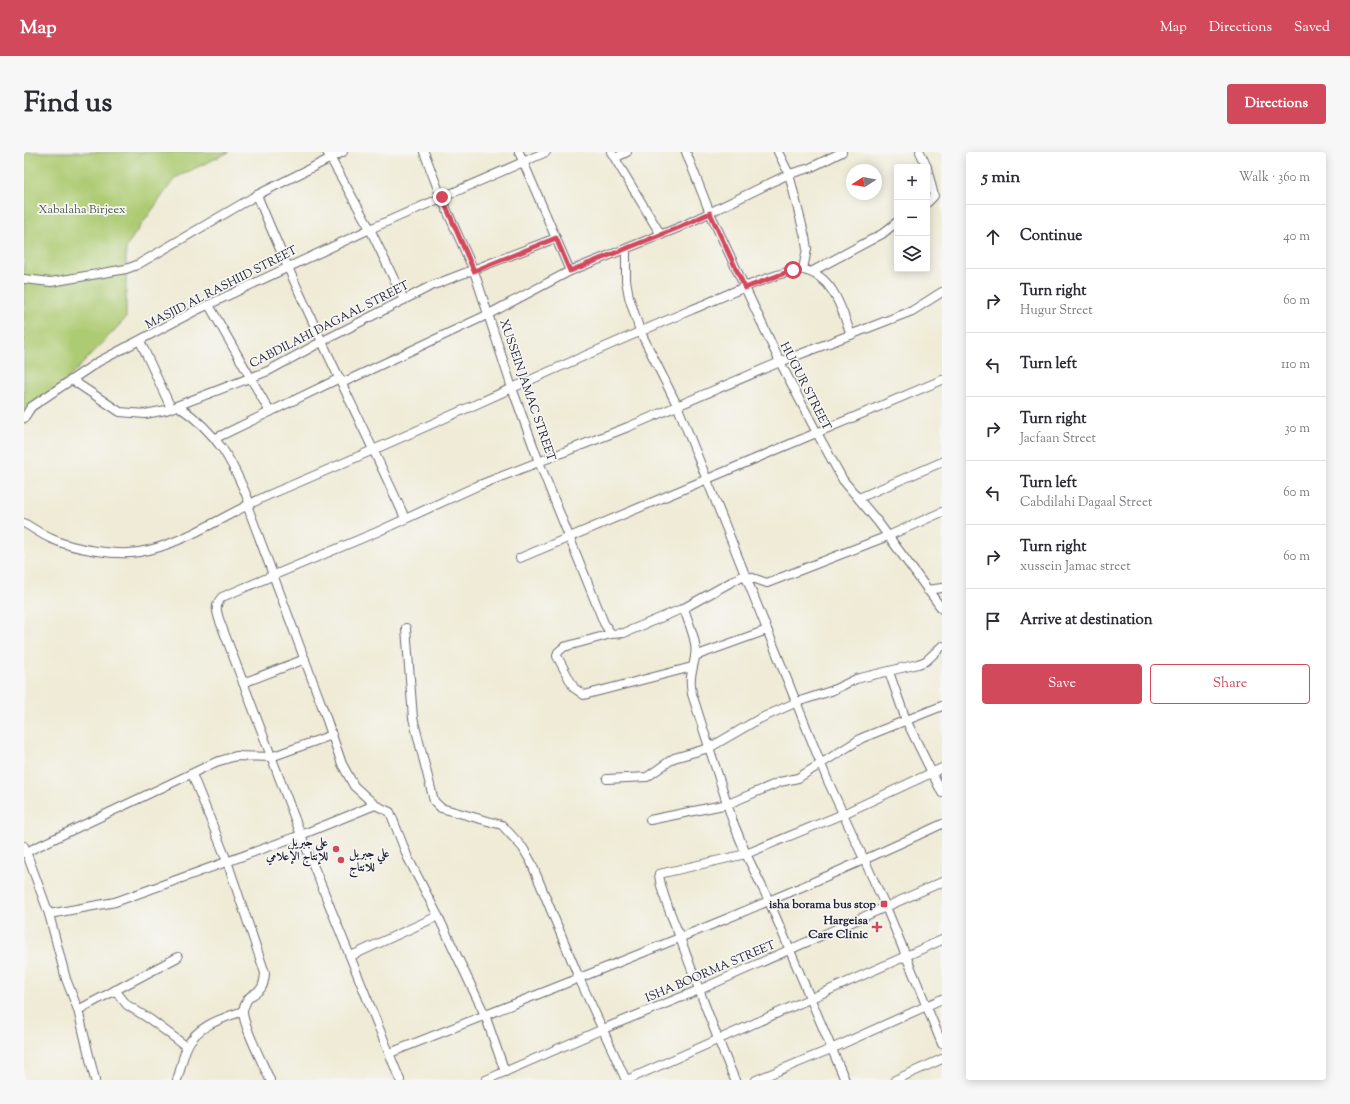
<!DOCTYPE html>
<meta charset="utf-8">
<style>
body{margin:0;font-family:"Sorts Mill Goudy",Amiri,serif;background:#f7f7f7;color:#2b2b33}
.controls{position:absolute;right:12px;top:12px;display:grid;overflow:hidden;border-radius:4px;box-shadow:0 2px 10px #0003}
.controls button{width:36px;height:36px;display:grid;place-items:center;padding:0;border:0;border-bottom:1px solid #e1e1e2;background:#fff;color:#2b2b33;font:20px sans-serif}
.compass{position:absolute;left:822px;top:12px;width:36px;height:36px;border-radius:50%;background:#fff;box-shadow:0 2px 10px #0003;rotate:259deg}
.stop{position:absolute;width:12px;height:12px;margin:-9px;border:3px solid #d1495b;border-radius:50%;background:#fff}
.stop.end{background:#d1495b;border-color:#fff;box-shadow:0 1px 4px #0008}
.list{margin:0;padding:0;list-style:none}
h2{display:flex;justify-content:space-between;align-items:center;height:52px;margin:0;padding:0 16px;font-size:17px}
h2 small{font-size:13px;font-weight:400;color:#7c7c81}
.list li{display:grid;grid-template-columns:26px 1fr auto;gap:12px;align-items:center;box-sizing:border-box;height:64px;padding:0 16px;border-top:1px solid #e1e1e2}
.list b{display:block;font-size:15px;white-space:nowrap}
.list p{margin:0;font-size:13px;white-space:nowrap;color:#7c7c81}
.list em{font-size:13px;font-style:normal;color:#7c7c81}
.actions{display:flex;gap:8px;padding:12px 16px}
.actions a{flex:1;padding:9px 0;border:1px solid #d1495b;border-radius:4px;text-align:center;font-size:14px;color:#d1495b}
.actions .main{background:#d1495b;color:#fff}
.icon{flex:none;width:22px;height:22px;fill:none;stroke:currentColor;stroke-width:2;stroke-linecap:round;stroke-linejoin:round}
.map{position:relative;flex:none;width:918px;height:928px;overflow:hidden;border-radius:4px}
header{display:flex;align-items:center;gap:24px;box-sizing:border-box;height:56px;padding:0 20px;background:#d1495b;color:#fff}
header strong{font-size:19px}
nav{display:flex;gap:22px;margin-inline-start:auto;font-size:14px}
.intro{display:flex;align-items:center;justify-content:space-between;box-sizing:border-box;height:96px;padding:0 24px}
h1{margin:0;font-size:28px}
.button{padding:10px 18px;border-radius:4px;background:#d1495b;color:#fff;font-size:14px;font-weight:700}
main{display:flex;gap:24px;padding:0 24px}
aside{flex:1;background:#fff;border-radius:4px;box-shadow:0 2px 10px #0003}
.map>svg:first-child{display:block}
</style>
<header>
<strong>Map</strong>
<nav><a>Map</a><a>Directions</a><a>Saved</a></nav>
</header>
<div class="intro"><h1>Find us</h1><a class="button">Directions</a></div>
<main>
<div class="map">
<svg width="918" height="928" viewBox="0 0 918 928">
<rect width="100%" height="100%" fill="#f6f6f2"/>
<filter id="ink" filterUnits="userSpaceOnUse"><feTurbulence type="fractalNoise" baseFrequency=".025" numOctaves="2"/><feDisplacementMap in="SourceGraphic" scale="8" xChannelSelector="R" yChannelSelector="G"/><feConvolveMatrix kernelMatrix="1 2 1 2 8 2 1 2 1" color-interpolation-filters="sRGB"/></filter>
<filter id="wash" filterUnits="userSpaceOnUse"><feTurbulence type="fractalNoise" baseFrequency=".012" numOctaves="4" result="noise"/><feDisplacementMap in="SourceGraphic" scale="16" xChannelSelector="R" yChannelSelector="G"/><feGaussianBlur stdDeviation="0.9" result="paint"/><feColorMatrix in="noise" values="0 0 0 0 0 0 0 0 0 0 0 0 0 0 0 0 0 1.4 0 .05"/><feComposite in="paint" operator="in"/></filter>
<g filter="url(#wash)">
<rect width="100%" height="100%" fill="#efebd6"/>
<polygon fill="#adcb72" stroke="#687656" points="0,0 205,0 151,26 106,89 102,96 102,166 0,273"/>
</g>
<g filter="url(#ink)">
<g fill="none" stroke-linecap="round" stroke-linejoin="round">
<g stroke="#6a6871" stroke-width="10">
<g id="street">
<polyline points="303,0 346,77 380,148"/>
<polyline points="400,0 417,45 450,119 488,236 515,310 580,471 587,482"/>
<polyline points="495,0 546,119"/>
<polyline points="587,0 637,83"/>
<polyline points="662,0 686,61 756,210 793,281 819,328 854,370 918,457"/>
<polyline points="754,0 765,22 781,85 783,97 779,117"/>
<polyline points="896,0 903,15"/>
<polyline points="591,6 603,0"/>
<polyline points="903,16 910,44 903,51"/>
<path d="M233,43C278,153 332,259 381,366"/>
<polyline points="602,97 602,128 605,145 616,179 653,253 803,627 862,755 918,892"/>
<polyline points="787,120 858,82 873,70"/>
<polyline points="0,127 27,130 102,117 113,113 233,43 319,0"/>
<polyline points="185,153 246,260"/>
<polyline points="116,189 147,256"/>
<polyline points="48,228 96,260 121,262 142,258 244,219 299,189 407,134 532,86"/>
<polyline points="318,231 465,162 546,119 656,75 765,22 786,16 818,0"/>
<path d="M154,254C194,281 208,308 226,352"/>
<polyline points="0,266 7,255 74,210 171,159 346,77 522,0"/>
<polyline points="192,286 316,226"/>
<polyline points="835,346 918,310"/>
<polyline points="223,353 298,554 318,612 330,634 351,653 366,660 384,706 414,764 461,863 481,920"/>
<path d="M0,371C9,376 18,383 28,387C49,397 93,404 115,400C159,393 205,360 247,342C388,283 526,217 667,158C687,150 763,114 780,118C810,124 818,159 827,183"/>
<polyline points="496,406 918,228"/>
<polyline points="903,438 918,436"/>
<path d="M660,456C664,471 674,489 671,505C668,523 665,522 668,542L709,670L722,702L745,749L821,928"/>
<polyline points="382,476 389,566 410,649 417,656 478,673 499,696 507,710 555,826 602,928"/>
<polyline points="671,504 743,478"/>
<polyline points="668,515 560,543 550,536 533,504 534,500 540,495 587,482 600,481 660,456 720,423 743,431 864,384 918,360"/>
<polyline points="865,520 882,568 918,641"/>
<polyline points="219,531 281,507"/>
<path d="M168,622L203,709L241,821C239,847 229,836 222,850C221,853 219,857 219,859C218,871 240,914 246,928"/>
<polyline points="583,627 623,625 650,606 685,596 735,567 773,550 807,539 832,527 894,512 902,509 918,494"/>
<polyline points="626,668 704,652 756,630 774,626 838,586 918,554"/>
<polyline points="0,694 25,762 42,827 54,858 71,928"/>
<polyline points="0,701 192,610 212,604 247,605 308,583"/>
<polyline points="25,762 91,750 277,683 351,653"/>
<polyline points="327,804 414,764"/>
<polyline points="91,838 103,853 127,868 163,895"/>
<polyline points="54,858 154,805"/>
<path d="M366,901C551,827 738,757 918,672"/>
<path d="M153,928C157,917 158,906 163,895C172,874 199,866 219,859"/>
<path d="M376,928L277,683L195,467C192,457 191,453 198,445L353,380L453,334L604,275L756,210L888,159L918,140"/>
<polyline points="462,928 579,877 675,838 918,730"/>
<polyline points="603,928 918,788"/>
<path d="M711,928C690,880 673,832 655,783C648,764 637,742 635,722L722,702L819,662L918,616"/>
<polyline points="732,928 807,897 918,847"/>
<polyline points="871,928 918,907"/>
</g>
</g>
<use href="#street" stroke="#fff" stroke-width="8"/>
</g>
</g>
<g fill="none" stroke-linecap="round" stroke-linejoin="round" filter="url(#ink)">
<polyline stroke="#d1495b" stroke-width="5" points="418,45 450,119 532,86 546,119 656,75 686,61 721,136 769,118"/>
</g>
<g fill="#d1495b" stroke="#f6f6f2" stroke-width="1.5">
<circle cx="312" cy="697" r="4"/>
<circle cx="317" cy="708" r="4"/>
<rect x="856" y="748" width="8" height="8" rx="2"/>
<path d="M851 769h4v4h4v4h-4v4h-4v-4h-4v-4h4z"/>
</g>
<g text-anchor="middle" stroke-width="3.5" stroke-linejoin="round" paint-order="stroke">
<g font-size="12" fill="#4c554c" stroke="#f6f6f2">
<text x="58" y="61">Xabalaha Birjeex</text>
</g>
<g font-size="12" fill="#22223b" stroke="#f6f6f2">
<text transform="translate(197 135) rotate(-27)" y="4">MASJID AL RASHIID STREET</text>
<text transform="translate(305 172) rotate(-27)" y="4">CABDILAHI DAGAAL STREET</text>
<text transform="translate(782 234) rotate(63)" y="4">HUGUR STREET</text>
<text transform="translate(504 238) rotate(71)" y="4">XUSSEIN JAMAC STREET</text>
<text transform="translate(686 819) rotate(-23)" y="4">ISHA BOORMA STREET</text>
</g>
<g font-size="12" font-weight="bold" fill="#22223b" stroke="#f6f6f2" text-anchor="end">
<text x="304" y="694">علي جبريل<tspan x="304" dy="14">للإنتاج الإعلامي</tspan></text>
<text x="325" y="705" text-anchor="start">علي جبريل<tspan x="325" dy="14">للانتاج</tspan></text>
<text x="852" y="756">isha borama bus stop</text>
<text x="844" y="772">Hargeisa<tspan x="844" dy="14">Care Clinic</tspan></text>
</g>
</g>
</svg>
<div class="controls">
<button>+</button>
<button>−</button>
<button><svg class="icon" aria-label="layers" viewBox="0 0 24 24"><path d="M12 4l9 5-9 5-9-5zM3 14l9 5 9-5"/></svg></button>
</div>
<svg class="compass" viewBox="-18 -18 36 36"><path d="M0-13l5 13h-10z" fill="#e53935"/><path d="M0 13l5-13h-10z" fill="#7c7c81"/></svg>
<div class="stop" style="left:769px;top:118px"></div>
<div class="stop end" style="left:418px;top:45px"></div>
</div>
<aside>
<h2>5 min<small>Walk · 360 m</small></h2>
<ul class="list">
<li><svg class="icon" aria-label="ahead" viewBox="0 0 24 24"><path d="M12 20V5M6 11l6-6 6 6"/></svg><div><b>Continue</b></div><em>40 m</em></li>
<li><svg class="icon" aria-label="right" viewBox="0 0 24 24"><path d="M7 20v-9h11M14 6l5 5-5 5"/></svg><div><b>Turn right</b><p>Hugur Street</p></div><em>60 m</em></li>
<li><svg class="icon" aria-label="left" viewBox="0 0 24 24"><path d="M17 20v-9H6M10 6l-5 5 5 5"/></svg><div><b>Turn left</b></div><em>110 m</em></li>
<li><svg class="icon" aria-label="right" viewBox="0 0 24 24"><path d="M7 20v-9h11M14 6l5 5-5 5"/></svg><div><b>Turn right</b><p>Jacfaan Street</p></div><em>30 m</em></li>
<li><svg class="icon" aria-label="left" viewBox="0 0 24 24"><path d="M17 20v-9H6M10 6l-5 5 5 5"/></svg><div><b>Turn left</b><p>Cabdilahi Dagaal Street</p></div><em>60 m</em></li>
<li><svg class="icon" aria-label="right" viewBox="0 0 24 24"><path d="M7 20v-9h11M14 6l5 5-5 5"/></svg><div><b>Turn right</b><p>xussein Jamac street</p></div><em>60 m</em></li>
<li><svg class="icon" aria-label="arrive" viewBox="0 0 24 24"><path d="M6 21V4h12l-3 4 3 4H6"/></svg><div><b>Arrive at destination</b></div></li>
</ul>
<div class="actions"><a class="main">Save</a><a>Share</a></div>
</aside>
</main>
